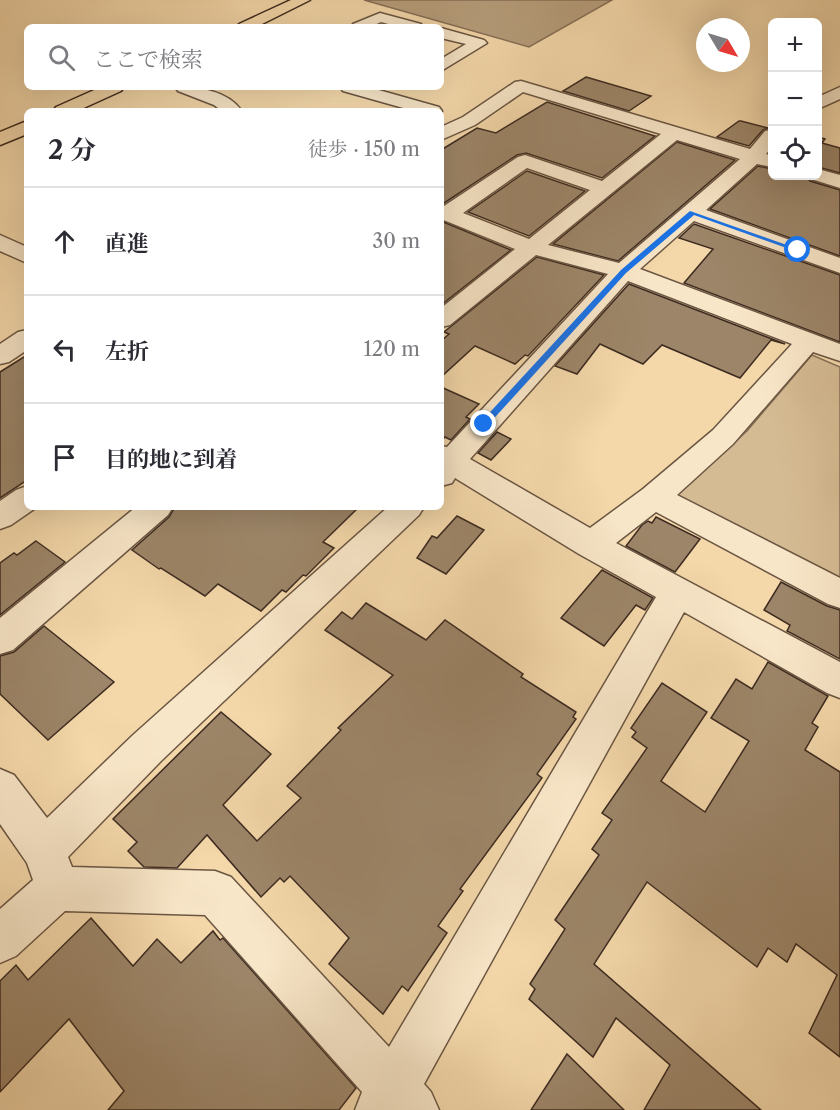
<!DOCTYPE html>
<html lang="ja">
<meta charset="utf-8">
<style>
body{margin:0;font-family:"Libre Caslon Text","Noto Serif JP",serif;background:#f2f2f3;color:#2b2b33}
.controls{position:absolute;right:18px;top:18px;display:grid;overflow:hidden;border-radius:9px;box-shadow:0 6px 24px #0002}
.controls button{width:54px;height:54px;display:grid;place-items:center;padding:0;border:0;border-bottom:2px solid #e1e1e2;background:#fff;color:#2b2b33;font:30px sans-serif}
.compass{position:absolute;left:696px;top:18px;width:54px;height:54px;border-radius:50%;background:#fff;box-shadow:0 6px 24px #0002;rotate:128deg}
.stop{position:absolute;width:18px;height:18px;margin:-14px;border:4px solid #1a73e8;border-radius:50%;background:#fff}
.stop.end{background:#1a73e8;border-color:#fff;box-shadow:0 2px 6px #0008}
.list{margin:0;padding:0;list-style:none}
h2{display:flex;justify-content:space-between;align-items:center;height:78px;margin:0;padding:0 24px;font-size:26px}
h2 small{font-size:20px;font-weight:400;color:#7c7c81}
.list li{display:grid;grid-template-columns:39px 1fr auto;gap:18px;align-items:center;box-sizing:border-box;height:108px;padding:0 24px;border-top:2px solid #e1e1e2}
.list b{display:block;font-size:22px;white-space:nowrap}
.list em{font-size:20px;font-style:normal;color:#7c7c81}
.icon{flex:none;width:33px;height:33px;fill:none;stroke:currentColor;stroke-width:2;stroke-linecap:round;stroke-linejoin:round}
.map{position:relative;flex:none;width:840px;height:1110px;overflow:hidden}
.search{position:absolute;background:#fff;box-shadow:0 6px 24px #0002;left:24px;top:24px;width:420px;height:66px;display:flex;align-items:center;gap:15px;box-sizing:border-box;padding:0 21px;border-radius:9px;color:#7c7c81;font-size:22px}
.panel{position:absolute;background:#fff;box-shadow:0 6px 24px #0002;left:24px;top:108px;width:420px;height:402px;border-radius:9px}
.map>svg:first-child{display:block}
</style>
<div class="map">
<svg width="840" height="1110" viewBox="0 0 840 1110">
<rect width="100%" height="100%" fill="#f4d8aa"/>
<filter id="stains"><feTurbulence type="fractalNoise" baseFrequency=".00333" numOctaves="4"/><feColorMatrix values="0 0 0 0 .2 0 0 0 0 .09 0 0 0 0 .02 0 0 0 .5 -.17"/></filter>
<radialGradient id="worn" r=".72"><stop offset=".6" stop-color="#630" stop-opacity="0"/><stop offset="1" stop-color="#630" stop-opacity=".3"/></radialGradient>
<polygon fill="#d5bb93" stroke="#89735a" stroke-width="1.5" points="812,355 840,367 840,584 671,498 747,431"/>
<polygon fill="#b69d7b" stroke="#866f57" stroke-width="1.5" points="364,0 612,0 529,47"/>
<g fill="#9c8568" stroke="#3d2b21" stroke-width="1.5">
<polygon points="586,77 651,96 629,111 563,91"/>
<polygon points="547,102 655,136 602,178 526,153 517,155 441,205 441,150 477,128 496,133"/>
<polygon points="739,121 741,121 768,128 763,130 749,146 717,137"/>
<polygon points="818,137 825,139 822,143 840,148 840,173 818,167"/>
<polygon points="677,142 735,160 618,261 553,244"/>
<polygon points="758,166 772,169 772,176 806,176 810,181 840,190 840,256 710,209"/>
<polygon points="527,171 585,191 529,236 468,212"/>
<polygon points="441,221 511,250 441,305"/>
<polygon points="694,224 840,275 840,342 684,283 713,249 679,238"/>
<polygon points="537,257 604,275 528,356 525,355 515,364 475,346 441,377 441,341 449,334 444,332"/>
<polygon points="629,284 785,344 771,340 740,378 662,345 643,364 600,344 577,374 555,366"/>
<polygon points="27,355 27,480 0,498 0,372"/>
<polygon points="441,387 479,404 466,417 470,419 451,440 445,437 441,441"/>
<polygon points="497,432 511,439 491,460 478,453"/>
<polygon points="175,507 359,507 323,542 334,548 306,576 303,575 286,592 282,590 261,611 218,584 205,596 161,568 159,569 132,550 169,517"/>
<polygon points="457,516 484,530 446,574 417,558 432,536 437,538"/>
<polygon points="656,517 700,539 675,572 626,546 642,525 648,521 652,523"/>
<polygon points="36,541 65,562 0,615 0,563 14,553 17,555"/>
<polygon points="602,570 653,598 645,610 636,605 604,646 561,618"/>
<polygon points="781,582 827,606 840,610 840,659 787,631 790,625 764,610"/>
<polygon points="366,603 426,640 445,620 523,674 521,677 576,712 573,717 576,719 537,774 542,778 460,889 463,891 438,926 447,933 408,991 402,986 383,1014 329,964 349,938 290,876 284,882 280,878 261,897 207,835 177,868 144,867 128,851 137,842 113,819 221,712 271,754 223,805 257,841 301,798 287,786 341,730 338,728 393,675 325,630 342,612 352,619"/>
<polygon points="44,626 114,682 48,740 0,694 0,656 14,652"/>
<polygon points="768,662 828,696 812,723 818,727 805,750 840,772 840,1057 809,1033 837,975 796,944 787,962 768,948 757,967 647,882 594,964 761,1110 644,1110 670,1065 616,1018 593,1057 529,999 535,989 530,984 565,929 555,920 599,855 592,849 612,820 602,813 647,748 632,737 636,732 631,728 662,683 707,712 661,781 705,812 749,741 711,718 736,679 752,689"/>
<polygon points="91,918 133,966 157,939 181,963 213,931 220,940 223,938 356,1088 339,1110 108,1110 124,1091 69,1019 0,1092 0,981 16,965 28,980"/>
<polygon points="567,1054 624,1110 531,1110"/>
</g>
<g fill="none" stroke-linecap="round" stroke-linejoin="round">
<g stroke="#6b5643" stroke-width="3">
<g id="minor">
<polygon points="380,13 421,24 423,27 399,27 381,22 370,27 351,27 353,24"/>
<polygon points="441,28 484,40 487,43 441,71 441,59 466,44 441,38"/>
<path d="M521,81L750,149L765,131L772,130V147L766,154L772,156V167L757,164L706,210L840,258V273L694,221L640,269L840,344V361L813,352L733,444L677,495L840,578V608L828,604L656,512L616,543L840,662V698L827,693L684,612L424,1084L431,1092L439,1110H355L362,1092L205,915L65,911L16,956L0,963V909L33,880L27,863L0,824V769L14,775L47,818L133,735L388,507H424L419,515L161,761L68,857L72,867L215,871L231,877L389,1047L656,597L579,554L455,478L452,483L441,486V446L447,447L608,274L536,255L450,325L441,327V308L515,249L441,219V208L518,157L525,155L602,181L661,134L523,92L475,125L441,140V127L463,117L515,82ZM677,140L740,159L619,263L548,245ZM527,168L590,190L529,239L463,213ZM628,281L792,344L713,430L643,489L590,528L470,459Z"/>
<path d="M175,87C199,87 227,90 242,111H222L214,105L178,91Z"/>
<polygon points="340,87 368,87 439,107 442,111 414,111 343,91"/>
<polygon points="840,87 840,99 818,109 818,97"/>
<polygon points="818,169 840,175 840,188 811,179 808,176 818,176"/>
<polygon points="0,235 27,247 27,263 0,251"/>
<polygon points="27,330 27,350 9,362 0,364 0,344 18,332"/>
<polygon points="27,486 27,507 37,507 11,525 0,529 0,501 16,490"/>
<polygon points="136,507 173,507 168,515 13,650 0,654 0,618"/>
</g>
</g>
<g stroke="#3d2b21" stroke-width="3">
<g id="trunk">
<polygon points="291,0 310,0 256,27 237,27 239,24"/>
<polygon points="101,87 124,87 121,91 77,111 53,111 56,107"/>
<polygon points="27,121 27,134 0,145 0,132"/>
</g>
</g>
<use href="#minor" fill="#f8e6c8" fill-rule="evenodd"/>
<use href="#trunk" fill="#f4d8aa" fill-rule="evenodd"/>
</g>
<polygon fill="#1a73e8" points="690,211 801,250 795,251 694,215 626,273 487,426 481,426 481,422 621,270"/>
<rect width="100%" height="100%" filter="url(#stains)"/>
<rect width="100%" height="100%" fill="url(#worn)"/>
</svg>
<div class="controls">
<button>+</button>
<button>−</button>
<button><svg class="icon" aria-label="locate" viewBox="0 0 24 24"><circle cx="12" cy="12" r="6"/><path d="M12 2v4M12 18v4M2 12h4M18 12h4"/></svg></button>
</div>
<svg class="compass" viewBox="-18 -18 36 36"><path d="M0-13l5 13h-10z" fill="#e53935"/><path d="M0 13l5-13h-10z" fill="#7c7c81"/></svg>
<div class="stop" style="left:798px;top:250px"></div>
<div class="stop end" style="left:484px;top:424px"></div>
<div class="search"><svg class="icon" aria-label="search" viewBox="0 0 24 24"><circle cx="10" cy="10" r="6"/><path d="M15 15l6 6"/></svg>ここで検索</div>
<section class="panel">
<h2>2 分<small>徒歩 · 150 m</small></h2>
<ul class="list">
<li><svg class="icon" aria-label="ahead" viewBox="0 0 24 24"><path d="M12 20V5M6 11l6-6 6 6"/></svg><div><b>直進</b></div><em>30 m</em></li>
<li><svg class="icon" aria-label="left" viewBox="0 0 24 24"><path d="M17 20v-9H6M10 6l-5 5 5 5"/></svg><div><b>左折</b></div><em>120 m</em></li>
<li><svg class="icon" aria-label="arrive" viewBox="0 0 24 24"><path d="M6 21V4h12l-3 4 3 4H6"/></svg><div><b>目的地に到着</b></div></li>
</ul>
</section>
</div>
